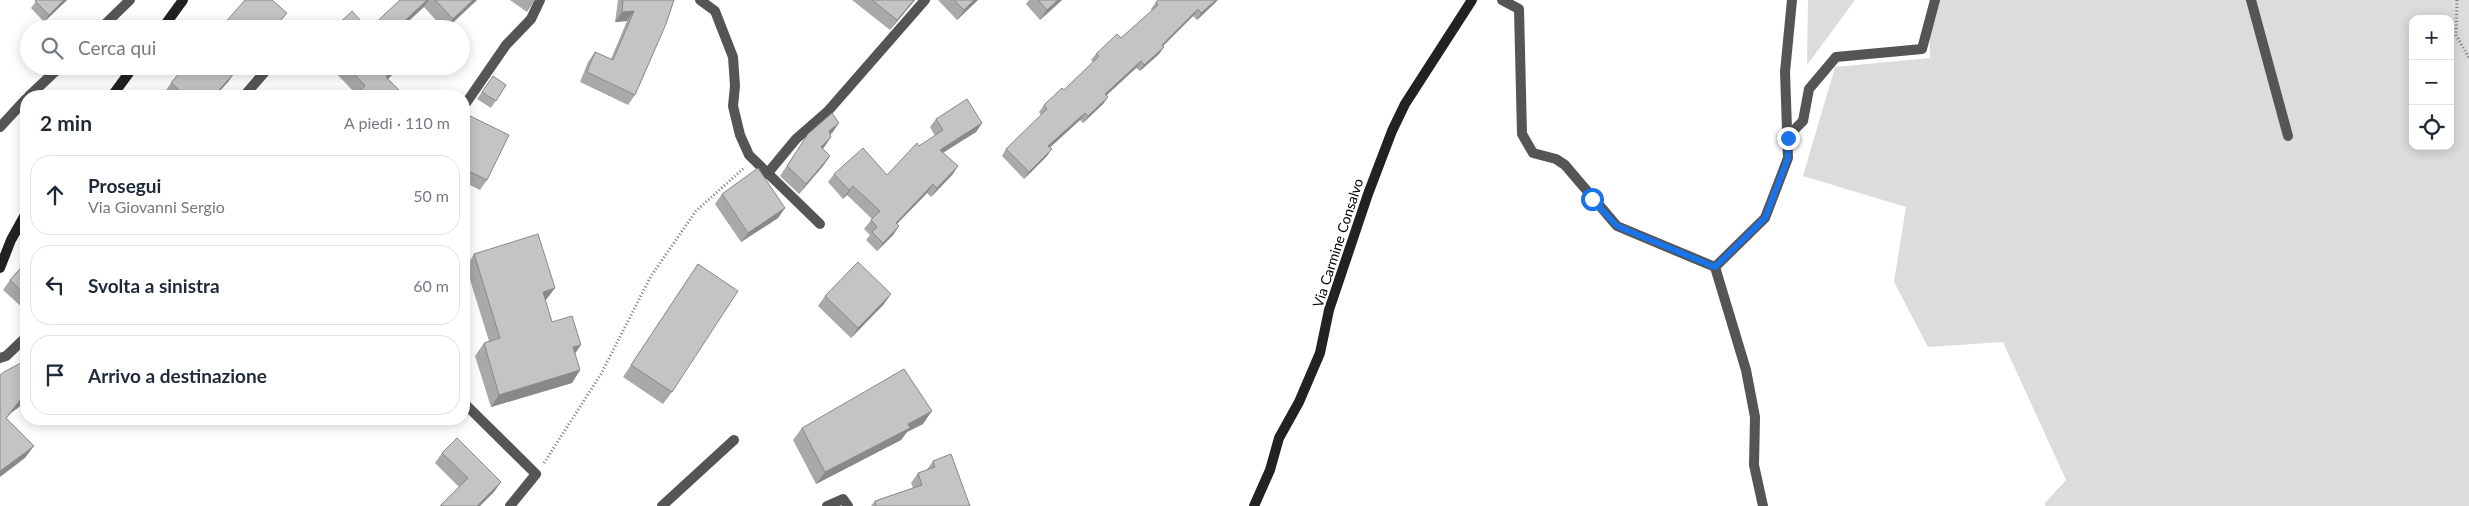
<!DOCTYPE html>
<html lang="it">
<meta charset="utf-8">
<style>
body{margin:0;font-family:Lato,sans-serif;background:#f6f6f7;color:#1f2937}
.controls{position:absolute;right:15px;top:15px;display:grid;overflow:hidden;border-radius:10px;box-shadow:0 2px 12px #0003}
.controls button{width:45px;height:45px;display:grid;place-items:center;padding:0;border:0;border-bottom:1px solid #e0e1e3;background:#fff;color:#1f2937;font:25px sans-serif}
.stop{position:absolute;width:15px;height:15px;margin:-11px;border:4px solid #1a73e8;border-radius:50%;background:#fff}
.stop.end{background:#1a73e8;border-color:#fff;box-shadow:0 1px 5px #0008}
.list{margin:0;padding:0;list-style:none}
h2{display:flex;justify-content:space-between;align-items:center;height:65px;margin:0;padding:0 20px;font-size:21px}
h2 small{font-size:16px;font-weight:400;color:#747a83}
.list li{display:grid;grid-template-columns:32px 1fr auto;gap:15px;align-items:center;box-sizing:border-box;height:80px;margin:0 10px 10px;padding:0 10px;border:1px solid #e0e1e3;border-radius:20px}
.list b{display:block;font-size:19px;white-space:nowrap}
.list p{margin:0;font-size:16px;white-space:nowrap;color:#747a83}
.list em{font-size:16px;font-style:normal;color:#747a83}
.icon{flex:none;width:28px;height:28px;fill:none;stroke:currentColor;stroke-width:2;stroke-linecap:round;stroke-linejoin:round}
.map{position:relative;flex:none;width:2469px;height:506px;overflow:hidden}
.search{position:absolute;background:#fff;box-shadow:0 2px 12px #0003;left:20px;top:20px;width:450px;height:55px;display:flex;align-items:center;gap:12px;box-sizing:border-box;padding:0 18px;border-radius:28px;color:#747a83;font-size:19px}
.panel{position:absolute;background:#fff;box-shadow:0 2px 12px #0003;left:20px;top:90px;width:450px;height:335px;border-radius:20px}
.map>svg:first-child{display:block}
</style>
<div class="map">
<svg width="2469" height="506" viewBox="0 0 2469 506">
<rect width="100%" height="100%" fill="#fff"/>
<g fill="#dcdcdc" fill-rule="evenodd">
<polygon points="1808,0 1855,0 1807,65"/>
<path d="M1930,0H2469V506H2046L2044,504L2066,480L2003,342L1928,347L1894,282L1906,207L1803,176L1835,67L1930,58ZM2413,19H2450V146H2413Z"/>
</g>
<g fill="none" stroke-linecap="round" stroke-linejoin="round">
<g stroke="#777" stroke-width="3" stroke-dasharray="1 2.5" stroke-linecap="butt">
<polyline points="2457,0 2456,35 2469,58"/>
<polyline points="544,463 601,374 651,276 696,211 745,167"/>
</g>
<g stroke="#555" stroke-width="10">
<polyline points="700,0 715,11 733,57 735,86 733,106 740,135 749,155 820,224"/>
<polyline points="1502,0 1519,9 1522,134 1533,153 1556,159 1565,165 1617,226 1715,267"/>
<polyline points="2251,0 2288,136"/>
<polyline points="100,29 130,0"/>
<polyline points="29,96 61,66"/>
<polyline points="244,96 270,66"/>
<polyline points="464,106 506,45 531,19 540,0"/>
<polyline points="0,127 26,99"/>
<polyline points="1787,137 1803,121 1809,89 1836,57 1922,49 1935,0"/>
<polyline points="767,174 796,139 828,111 925,0"/>
<polyline points="1715,267 1765,218 1788,158 1785,72 1792,0"/>
<polyline points="1715,267 1746,370 1755,417 1754,465 1763,506"/>
<polyline points="0,358 6,356 26,337"/>
<polyline points="464,403 536,474 510,506"/>
<polyline points="662,506 734,440"/>
<polyline points="827,506 843,499 848,506"/>
</g>
<g stroke="#222" stroke-width="10">
<polyline points="162,29 183,0"/>
<polyline points="112,96 134,66"/>
<polyline points="0,268 11,240 26,213"/>
<polyline points="1254,506 1270,470 1279,438 1299,402 1320,353 1329,310 1368,194 1392,131 1405,104 1472,0"/>
</g>
</g>
<g fill="#a9a9a9">
<polygon points="37,0 67,0 44,22 31,8"/>
<polygon points="400,0 477,0 446,29 444,29 424,7"/>
<polygon points="510,0 535,0 527,12"/>
<polygon points="618,0 674,0 635,95 628,105 580,82 588,62 595,52 611,59 627,21 615,22"/>
<polygon points="852,0 915,0 890,30"/>
<polygon points="938,0 978,0 957,20"/>
<polygon points="1029,0 1062,0 1040,20 1026,4"/>
<polygon points="1156,2 1216,2 1197,20 1193,16 1163,46 1164,47 1159,54 1140,71 1136,68 1106,96 1108,97 1103,104 1083,123 1080,120 1050,147 1047,156 1024,179 1002,156 1006,149 1041,115 1039,112 1044,105 1064,90 1093,62 1091,60 1096,54 1121,38 1152,11 1151,9"/>
<polygon points="287,13 274,29 221,29 223,25"/>
<polygon points="329,66 399,66 393,74 388,79 405,96 356,96 357,95"/>
<polygon points="235,72 228,82 215,96 168,96 164,93 171,83"/>
<polygon points="493,76 506,85 491,108 477,99"/>
<polygon points="464,113 487,180 480,190 464,182"/>
<polygon points="936,119 982,123 976,132 943,153 958,166 952,175 931,197 927,193 897,224 899,226 893,235 877,251 866,240 870,235 864,229 872,219 847,195 843,199 828,182 834,174 887,175 919,146 935,136 930,127"/>
<polygon points="839,123 832,133 830,134 831,137 823,149 830,156 823,166 799,194 780,176 808,134"/>
<polygon points="722,194 785,208 778,218 741,242 715,204"/>
<polygon points="474,254 546,300 545,301 552,322 575,353 580,370 572,383 491,407 475,356 484,343 489,341 466,267"/>
<polygon points="26,262 26,311 3,290 10,280"/>
<polygon points="698,264 672,392 663,404 623,377"/>
<polygon points="825,296 884,304 851,338 818,306"/>
<polygon points="923,424 907,432 901,440 816,484 793,440 802,428"/>
<polygon points="442,453 494,492 459,487 435,463"/>
<polygon points="933,461 970,506 871,506 875,501 913,488 911,483 918,473 926,471"/>
</g>
<g fill="#898989">
<polygon points="64,0 67,0 44,22 49,15"/>
<polygon points="427,0 429,0 424,7 400,29 396,29"/>
<polygon points="473,0 477,0 446,29 453,19"/>
<polygon points="914,0 915,0 890,30 897,20"/>
<polygon points="974,0 978,0 957,20 964,10"/>
<polygon points="1058,0 1062,0 1040,20 1047,10"/>
<polygon points="1216,0 1218,0 1197,20 1201,13"/>
<polygon points="1198,9 1193,16 1157,52 1162,45"/>
<polygon points="634,11 627,21 615,22 622,12"/>
<polygon points="1164,47 1159,54 1140,71 1144,65"/>
<polygon points="1141,61 1136,68 1100,101 1105,94"/>
<polygon points="397,66 399,66 393,74 379,87 386,77"/>
<polygon points="235,72 228,82 215,96 214,96"/>
<polygon points="1108,97 1103,104 1083,123 1088,116"/>
<polygon points="1085,113 1080,120 1044,153 1048,146"/>
<polygon points="839,123 832,133 822,141 829,131"/>
<polygon points="982,123 976,132 934,158 940,150"/>
<polygon points="831,137 824,147 814,157 821,147"/>
<polygon points="1052,149 1047,156 1024,179 1029,172"/>
<polygon points="830,156 823,166 799,194 806,184"/>
<polygon points="958,166 952,175 931,197 937,188"/>
<polygon points="933,184 927,193 889,232 896,223"/>
<polygon points="853,186 847,195 843,199 849,190"/>
<polygon points="785,208 778,218 741,242 748,233"/>
<polygon points="899,226 893,235 877,251 883,243"/>
<polygon points="555,288 546,300 534,304 543,292"/>
<polygon points="891,294 884,304 851,338 858,328"/>
<polygon points="581,345 572,358 573,347"/>
<polygon points="580,370 572,383 491,407 499,395"/>
<polygon points="26,395 26,402 11,413 0,426 6,418 20,400"/>
<polygon points="932,411 923,424 907,432 901,440 816,484 825,472 908,424"/>
<polygon points="34,446 25,458 0,477 0,471"/>
<polygon points="501,482 494,492 480,506 477,506"/>
</g>
<g fill="#c4c4c4" stroke="#898989">
<polygon points="37,0 64,0 49,15 35,1"/>
<polygon points="245,0 272,0 287,13 273,29 228,29 223,25"/>
<polygon points="400,0 427,0 396,29 369,29"/>
<polygon points="435,0 473,0 453,19"/>
<polygon points="623,0 674,0 666,24 635,95 587,72 595,52 613,60 634,11 622,12"/>
<polygon points="872,0 914,0 897,20"/>
<polygon points="954,0 974,0 964,10"/>
<polygon points="1038,0 1058,0 1047,10"/>
<polygon points="1158,0 1216,0 1201,13 1198,9 1162,45 1164,47 1144,65 1141,61 1105,94 1108,97 1088,116 1085,113 1048,146 1052,149 1029,172 1006,149 1047,109 1044,105 1062,88 1064,90 1099,56 1096,54 1117,34 1121,38 1158,5 1156,2"/>
<polygon points="352,11 368,29 333,29"/>
<polygon points="185,66 228,66 235,72 214,96 186,96 171,83"/>
<polygon points="347,66 397,66 386,77 405,96 365,96 360,91 365,86"/>
<polygon points="493,76 506,85 496,101 482,92"/>
<polygon points="967,99 982,123 940,150 958,166 937,188 933,184 896,223 899,226 883,243 872,232 877,227 871,220 880,211 853,186 849,190 834,174 863,148 887,175 917,143 919,146 943,130 936,119"/>
<polygon points="464,113 509,135 487,180 464,169"/>
<polygon points="832,113 839,123 829,131 831,137 821,147 830,156 806,184 787,166 808,134"/>
<polygon points="758,168 785,208 748,233 722,194"/>
<polygon points="538,234 555,288 543,292 552,322 572,316 581,345 573,347 580,370 499,395 484,343 500,338 474,254"/>
<polygon points="26,262 26,295 10,280"/>
<polygon points="858,262 891,294 858,328 825,296"/>
<polygon points="698,264 738,291 672,392 631,365"/>
<polygon points="26,360 26,395 20,400 6,418 34,446 0,471 0,375 4,372"/>
<polygon points="904,369 932,411 908,424 910,428 825,472 802,428"/>
<polygon points="457,438 501,482 477,506 440,506 468,478 442,453"/>
<polygon points="951,454 970,506 876,506 875,501 922,485 918,473 935,467 933,461"/>
</g>
<g fill="none" stroke-linecap="round" stroke-linejoin="round">
<polyline stroke="#1a73e8" stroke-width="6" points="1592,199 1617,226 1715,267 1765,218 1788,158 1788,138"/>
</g>
<g text-anchor="middle" stroke-width="4" stroke-linejoin="round" paint-order="stroke">
<g font-size="14" fill="#000" stroke="#fff">
<text transform="translate(1338 243) rotate(-72)" y="5">Via Carmine Consalvo</text>
</g>
</g>
</svg>
<div class="controls">
<button>+</button>
<button>−</button>
<button><svg class="icon" aria-label="locate" viewBox="0 0 24 24"><circle cx="12" cy="12" r="6"/><path d="M12 2v4M12 18v4M2 12h4M18 12h4"/></svg></button>
</div>
<div class="stop" style="left:1592px;top:199px"></div>
<div class="stop end" style="left:1788px;top:138px"></div>
<div class="search"><svg class="icon" aria-label="search" viewBox="0 0 24 24"><circle cx="10" cy="10" r="6"/><path d="M15 15l6 6"/></svg>Cerca qui</div>
<section class="panel">
<h2>2 min<small>A piedi · 110 m</small></h2>
<ul class="list">
<li><svg class="icon" aria-label="ahead" viewBox="0 0 24 24"><path d="M12 20V5M6 11l6-6 6 6"/></svg><div><b>Prosegui</b><p>Via Giovanni Sergio</p></div><em>50 m</em></li>
<li><svg class="icon" aria-label="left" viewBox="0 0 24 24"><path d="M17 20v-9H6M10 6l-5 5 5 5"/></svg><div><b>Svolta a sinistra</b></div><em>60 m</em></li>
<li><svg class="icon" aria-label="arrive" viewBox="0 0 24 24"><path d="M6 21V4h12l-3 4 3 4H6"/></svg><div><b>Arrivo a destinazione</b></div></li>
</ul>
</section>
</div>
